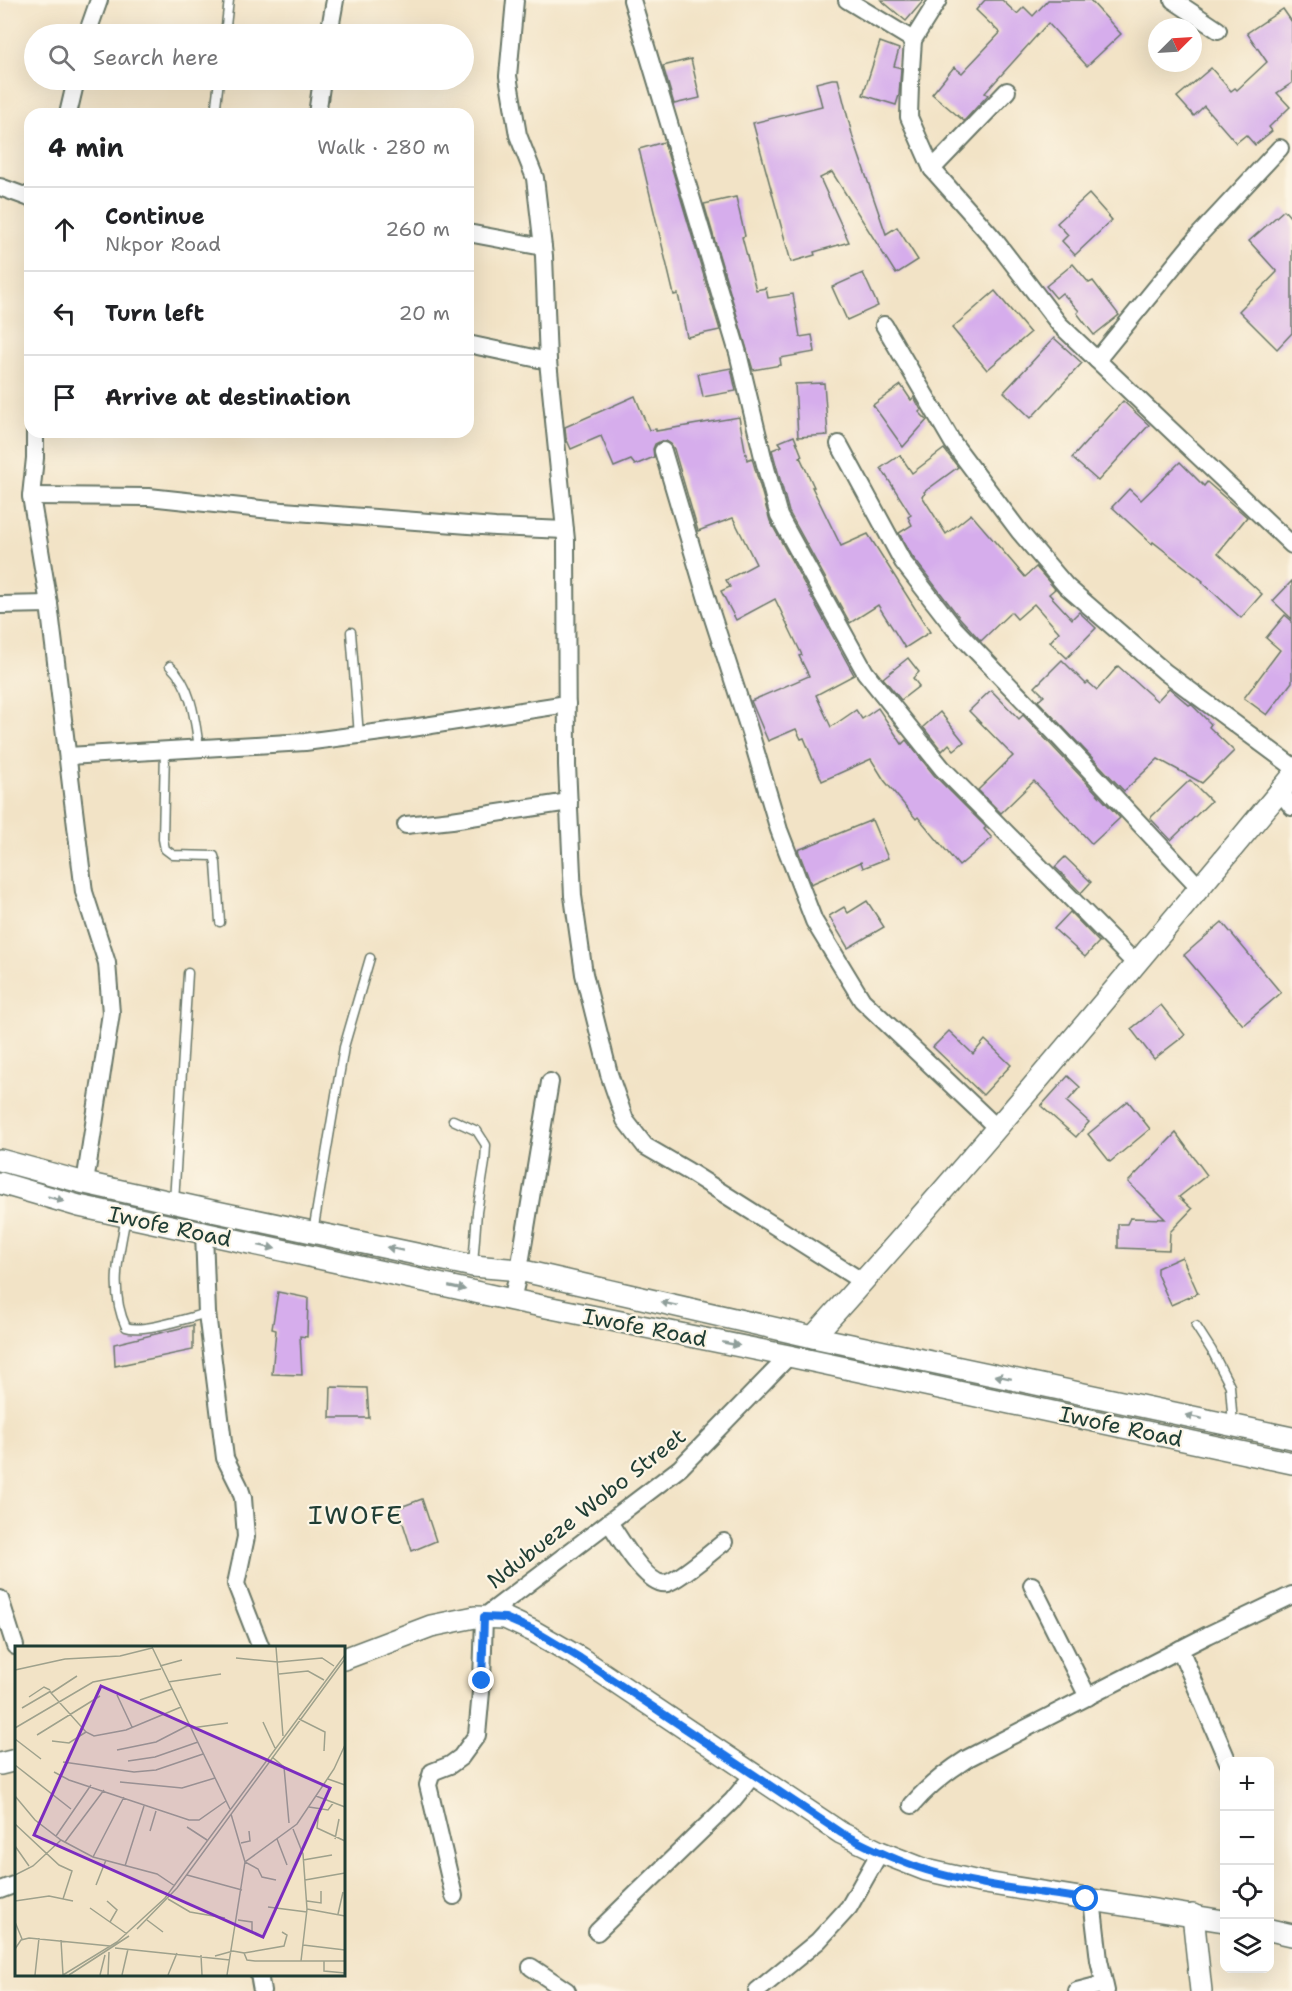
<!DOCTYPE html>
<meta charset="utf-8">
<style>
body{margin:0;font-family:"Shantell Sans",sans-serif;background:#f6f6f6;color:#202124}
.controls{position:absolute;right:18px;bottom:18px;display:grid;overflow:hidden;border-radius:12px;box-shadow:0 6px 24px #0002}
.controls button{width:54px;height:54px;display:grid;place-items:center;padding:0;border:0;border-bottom:2px solid #e0e0e0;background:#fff;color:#202124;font:30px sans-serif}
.compass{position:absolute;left:1148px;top:18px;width:54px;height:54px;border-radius:50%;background:#fff;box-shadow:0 6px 24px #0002;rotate:66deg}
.stop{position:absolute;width:18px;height:18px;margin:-14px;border:4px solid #1a73e8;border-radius:50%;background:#fff}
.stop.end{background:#1a73e8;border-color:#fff;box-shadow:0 2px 6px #0008}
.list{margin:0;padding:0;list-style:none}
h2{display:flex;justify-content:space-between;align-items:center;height:78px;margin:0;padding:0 24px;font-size:26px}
h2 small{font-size:20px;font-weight:400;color:#757577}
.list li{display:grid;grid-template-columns:39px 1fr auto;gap:18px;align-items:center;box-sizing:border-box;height:84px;padding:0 24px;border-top:2px solid #e0e0e0}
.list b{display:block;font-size:22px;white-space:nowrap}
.list p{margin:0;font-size:20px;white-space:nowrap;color:#757577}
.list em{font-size:20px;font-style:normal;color:#757577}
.icon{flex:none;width:33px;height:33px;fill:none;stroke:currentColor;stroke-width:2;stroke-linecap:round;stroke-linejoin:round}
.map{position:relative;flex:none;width:1292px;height:1991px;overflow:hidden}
.search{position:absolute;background:#fff;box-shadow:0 6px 24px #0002;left:24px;top:24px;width:450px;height:66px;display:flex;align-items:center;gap:15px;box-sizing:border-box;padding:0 21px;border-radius:33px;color:#757577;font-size:22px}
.panel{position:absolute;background:#fff;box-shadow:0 6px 24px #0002;left:24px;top:108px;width:450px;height:330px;border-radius:18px}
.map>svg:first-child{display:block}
</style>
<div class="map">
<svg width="1292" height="1991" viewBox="0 0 1292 1991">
<rect width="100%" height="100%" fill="#fcf5e5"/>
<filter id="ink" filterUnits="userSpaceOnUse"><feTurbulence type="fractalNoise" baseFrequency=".0167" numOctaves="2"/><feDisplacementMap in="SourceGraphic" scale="12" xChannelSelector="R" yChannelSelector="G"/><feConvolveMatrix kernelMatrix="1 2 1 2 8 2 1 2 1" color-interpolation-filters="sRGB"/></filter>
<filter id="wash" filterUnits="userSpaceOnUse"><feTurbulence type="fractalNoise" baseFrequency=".008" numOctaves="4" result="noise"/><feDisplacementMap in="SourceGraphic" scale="24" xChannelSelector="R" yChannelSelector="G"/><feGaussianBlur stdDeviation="1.35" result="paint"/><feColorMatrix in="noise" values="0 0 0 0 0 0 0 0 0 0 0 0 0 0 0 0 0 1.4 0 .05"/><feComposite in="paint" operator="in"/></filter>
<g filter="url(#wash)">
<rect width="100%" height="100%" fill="#f2e3c6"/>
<g id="blocks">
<g fill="#d6adec">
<polygon points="881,0 924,0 906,21"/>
<polygon points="985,0 1002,0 1017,14 1024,7 1033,16 1048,0 1090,0 1121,34 1087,66 1048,23 985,93 988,95 964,121 932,94 954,67 962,73 1000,33 976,10"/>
<polygon points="1283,9 1292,22 1292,83 1277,93 1290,107 1269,127 1272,131 1255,145 1246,135 1236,143 1204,106 1194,116 1177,97 1211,68 1231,91 1235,88 1237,90 1267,62 1247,33"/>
<polygon points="880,42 899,49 894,66 901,68 899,95 896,105 863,95"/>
<polygon points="691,59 700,98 674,104 663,66"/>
<polygon points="832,79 838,79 853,138 886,234 897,227 918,260 896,274 832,172 820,178 849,242 814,252 815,255 791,262 753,123 822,106 816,83"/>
<polygon points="664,142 720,330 687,337 678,294 674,295 639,149"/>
<polygon points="1089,194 1112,220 1075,255 1062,241 1068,235 1057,223"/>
<polygon points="736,197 745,236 742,237 756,290 766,288 768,298 793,294 800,337 812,335 815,352 780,358 781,365 753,370 704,204"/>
<polygon points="1284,210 1292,219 1292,333 1277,349 1239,311 1277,272 1249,241"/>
<polygon points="1073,264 1089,283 1093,281 1119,315 1094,335 1077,313 1079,311 1069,300 1062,293 1056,298 1046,286"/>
<polygon points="863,273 878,306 847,320 832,287"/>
<polygon points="995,291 1030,333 987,370 952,328"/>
<polygon points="1054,338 1082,363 1031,418 1004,392"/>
<polygon points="731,368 736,391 703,397 698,374"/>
<polygon points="824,383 828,435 798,437 795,384"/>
<polygon points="901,385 911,400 914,397 921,410 919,412 927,420 903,447 873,405"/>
<polygon points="635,396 649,430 656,429 656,431 739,417 747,460 752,458 770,521 854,675 816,695 831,727 856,710 862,719 878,708 902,744 906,740 934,775 986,827 984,829 992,838 959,866 918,817 916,819 884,780 871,759 822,781 804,738 801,739 796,729 768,741 751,701 809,676 799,656 802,655 775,599 736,620 721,591 730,587 726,580 756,564 733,518 698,531 674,449 671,444 666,441 661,441 655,444 653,449 654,457 635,465 631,460 614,467 601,436 571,449 566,438 565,427"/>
<polygon points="1123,401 1149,425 1098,481 1072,458"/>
<polygon points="794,436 802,456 800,457 814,487 812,487 841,546 868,534 930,632 905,648 878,605 850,623 789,512 772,450 782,446 779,442"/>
<polygon points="944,449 958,467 924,492 925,494 922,496 946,534 971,514 1025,577 1036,567 1055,589 1049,594 1072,619 1079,612 1096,628 1067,658 1050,642 1059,632 1034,604 1017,619 1011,612 981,641 959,617 912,556 899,533 912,525 908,517 911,515 881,468 900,455 912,473"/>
<polygon points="1180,462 1204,486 1207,482 1247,517 1218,553 1262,594 1241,618 1202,582 1203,581 1153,542 1152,544 1112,507 1129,489 1141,500"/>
<polygon points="1292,581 1292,619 1273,601"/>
<polygon points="1285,615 1292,621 1292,682 1267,715 1244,698 1280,650 1266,638"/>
<polygon points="908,658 919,672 913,678 919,686 901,700 883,678"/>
<polygon points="1062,660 1086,684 1088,682 1097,690 1118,666 1157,701 1169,688 1189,705 1191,704 1211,724 1209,727 1234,751 1202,783 1158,759 1124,791 1038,701 1044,696 1035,687"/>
<polygon points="991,690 1019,719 1023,715 1120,818 1092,844 1034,781 1001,813 978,790 1013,756 969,711"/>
<polygon points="940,712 964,742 954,750 949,744 942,751 923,727"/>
<polygon points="1190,780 1211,801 1171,840 1150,818"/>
<polygon points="872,820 888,858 863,868 861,862 811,884 798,850"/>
<polygon points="1065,857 1091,882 1081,893 1055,867"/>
<polygon points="867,901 884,927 848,948 829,916 844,907 848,913"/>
<polygon points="1070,912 1099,942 1085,957 1054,929"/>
<polygon points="1222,922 1281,993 1243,1025 1184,955"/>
<polygon points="1161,1005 1185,1035 1154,1059 1131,1029"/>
<polygon points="949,1031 973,1054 985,1040 1011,1065 983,1095 933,1047"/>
<polygon points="1068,1076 1080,1087 1067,1102 1089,1122 1076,1137 1041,1106"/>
<polygon points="1128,1101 1150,1129 1110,1162 1088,1134"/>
<polygon points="1176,1133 1207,1175 1179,1197 1192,1209 1170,1232 1169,1250 1118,1248 1118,1224 1127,1224 1130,1218 1165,1219 1128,1182"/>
<polygon points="1182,1257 1198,1293 1171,1305 1157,1274 1157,1268"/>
<polygon points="278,1292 308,1298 307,1337 300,1336 302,1375 272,1374 276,1330 272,1329"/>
<polygon points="193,1325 193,1350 115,1366 114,1344"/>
<polygon points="331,1387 367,1388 369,1418 330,1418"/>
<polygon points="422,1499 436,1541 412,1551 398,1508"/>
</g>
</g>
</g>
<g filter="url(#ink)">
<use href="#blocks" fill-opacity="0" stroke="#697767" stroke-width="1.5"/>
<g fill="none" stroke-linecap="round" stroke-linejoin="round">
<g stroke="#697767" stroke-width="11">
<g id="service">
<polyline points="225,34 229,0"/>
<polyline points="215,114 219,80"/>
<polyline points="351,632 359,736"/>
<path d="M170,666C192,686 195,720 199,748"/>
<polyline points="165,750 163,839 165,849 173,855 214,856 216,863 220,922"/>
<polyline points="453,1120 477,1131 486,1145 485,1162 477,1212 473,1265"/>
<polyline points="174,1202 188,973"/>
<path d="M126,1217C119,1254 109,1291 126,1327C143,1333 187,1318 207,1313"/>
<polyline points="313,1232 344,1047 370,958"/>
<polyline points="1196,1326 1212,1351 1230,1386 1233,1425"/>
</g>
</g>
<g stroke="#697767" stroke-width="20">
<g id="minor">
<polyline points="515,0 508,76 518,135 535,178 544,256 548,361 566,540 567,765 573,896 584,974 609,1074 625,1120 645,1146 688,1171 863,1282"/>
<polyline points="632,0 738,353 763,457 779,516 865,672 942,768 1135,963"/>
<polyline points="847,0 913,40"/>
<polyline points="938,0 913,40 910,84 909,117 932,169 994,239 1059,324 1292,545"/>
<polyline points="1173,0 1218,30"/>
<polyline points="87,34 99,0"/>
<polyline points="329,34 335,0"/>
<polyline points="68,114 76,80"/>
<polyline points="317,114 322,80"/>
<polyline points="932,169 1007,91"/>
<polyline points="0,187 30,198"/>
<polyline points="468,233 543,247"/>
<polyline points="884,325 953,443 1019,531 1066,586 1165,672 1292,766"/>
<polyline points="468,344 548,361"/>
<polyline points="1097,360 1199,235 1280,148"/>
<polyline points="35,432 35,458 31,496 49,604 84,892 107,963 111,1013 85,1183"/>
<polyline points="839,444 903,562 954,628 1053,731 1199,887"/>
<polyline points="663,451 709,606 749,729 779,830 814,921 862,1000 996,1127"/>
<polyline points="31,496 149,497 270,510 495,527 565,530"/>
<polyline points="0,605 49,604"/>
<polyline points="68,756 305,742 412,728 567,704"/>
<polyline points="1280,791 1292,807"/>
<polyline points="406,825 452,820 569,802"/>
<polyline points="204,1233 207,1313 225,1458 239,1486 243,1498 246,1537 236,1584 261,1648"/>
<polyline points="512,1300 519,1270 550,1082"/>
<path d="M609,1522C619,1537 648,1588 667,1583C679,1580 713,1551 724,1542"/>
<polyline points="1032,1585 1088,1697"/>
<polyline points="0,1599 15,1646"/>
<polyline points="1180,1649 1228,1762"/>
<path d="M912,1805C929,1785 946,1772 968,1758L1208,1635L1292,1595"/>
<polyline points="0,1890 16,1884"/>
<polyline points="454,1896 428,1785 432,1772 450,1765 461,1757 477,1735 482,1681 484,1617 680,1468 789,1356"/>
<polyline points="1092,1900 1099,1960 1106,1991"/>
<polyline points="597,1932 732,1801 754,1774"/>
<polyline points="531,1967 567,1991"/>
<polyline points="259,1974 262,1991"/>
<polyline points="757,1991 818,1941 849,1907 880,1852"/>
<polyline points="1077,1991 1104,1984"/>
</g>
</g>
<g stroke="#697767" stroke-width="24">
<g id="tertiary">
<polyline points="0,1160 85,1183 212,1211 473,1266 519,1270 813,1337 1292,1438"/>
<polyline points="0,1183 79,1206 512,1300 789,1356 1292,1463"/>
<path d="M813,1337C978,1155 1135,965 1292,777"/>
<polyline points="344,1659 431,1626 475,1617 505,1618 533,1631 580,1658 841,1833 880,1852 926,1870 979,1882 1224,1921"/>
<polyline points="0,1764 16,1760"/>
<polyline points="1193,1915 1201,1991"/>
<polyline points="1270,1930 1292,1935"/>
</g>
</g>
<use href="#service" stroke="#fff" stroke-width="8"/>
<use href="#minor" stroke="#fff" stroke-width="16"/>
<use href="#tertiary" stroke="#fff" stroke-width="21"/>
</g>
<defs><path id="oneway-solid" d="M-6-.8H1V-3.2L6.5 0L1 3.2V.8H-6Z" transform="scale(1.5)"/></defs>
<g fill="#8f9e9a">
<use href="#oneway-solid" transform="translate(56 1199) rotate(16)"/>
<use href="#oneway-solid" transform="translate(267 1247) rotate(12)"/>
<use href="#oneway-solid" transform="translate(395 1249) rotate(-168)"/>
<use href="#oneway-solid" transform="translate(457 1288) rotate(12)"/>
<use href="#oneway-solid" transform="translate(669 1304) rotate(-167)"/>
<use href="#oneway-solid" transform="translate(731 1344) rotate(11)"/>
<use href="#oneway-solid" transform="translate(1003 1377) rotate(-168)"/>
<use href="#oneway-solid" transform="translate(1194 1417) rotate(-168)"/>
</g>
</g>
<g fill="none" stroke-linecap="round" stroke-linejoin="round" filter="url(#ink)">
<path stroke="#1a73e8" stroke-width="8" d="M482,1681L484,1617L505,1618L533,1630L580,1658L841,1833C868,1847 896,1861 926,1870C978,1886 1033,1891 1086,1899"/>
</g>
<g text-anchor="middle" stroke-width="4.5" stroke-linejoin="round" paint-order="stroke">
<g font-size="22" fill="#1f3d34" stroke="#fcf5e5">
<text transform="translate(170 1226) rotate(12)" y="8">Iwofe Road</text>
<text transform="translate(645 1327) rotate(11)" y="8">Iwofe Road</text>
<text transform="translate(1121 1426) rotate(12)" y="8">Iwofe Road</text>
<text transform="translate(586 1508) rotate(-38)" y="8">Ndubueze Wobo Street</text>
</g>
<g font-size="26" letter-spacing="1.5" fill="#1f3d34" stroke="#fcf5e5">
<text x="356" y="1524">IWOFE</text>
</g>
</g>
<g transform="translate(15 1646)">
<rect width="330" height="330" fill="#f2e3c6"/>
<path fill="none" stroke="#9ea18c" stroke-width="1.5" d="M137,1L215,163M261,1L268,90M221,12L263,16L307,12L319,20M145,20L167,14M0,24L50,13L105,10L137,2M264,28L293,25L309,34M62,30L36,47L71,86L79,90L111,84L166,61M153,36L206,28M102,49L117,81M14,51L29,41L35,44M125,54L157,43M7,62L36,45M284,73L310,86L309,105M248,76L260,102M0,82L78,36L146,23M176,82L213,77M22,89L85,50M0,93L26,113M37,95L54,97L71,86M102,104L141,96L174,79M257,111L269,121L274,177M113,115L140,111L183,96M48,116L119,126L141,124L188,108M0,119L56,163M39,126L54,134L174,174H184L211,155M313,133L330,139M105,136L167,142L200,132M0,150L20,174L46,194L78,211L142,228L160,240M301,150L330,161M294,161L313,164L319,156M304,164L302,182L330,195M216,168L230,216L243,223L247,231L261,234M0,178L44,219L57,225L48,253M172,181L192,194M278,183L288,208L292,263L286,315M135,185L141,165M41,190L76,139M262,193L272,219M320,193L324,173M50,196L89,144M226,197L235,195L234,185M0,200L14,220M78,211L109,151M288,214L317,209M110,220L129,160M0,229L18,220L46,194M172,229L227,244M290,234L330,227M81,239L91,214M153,253L175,266L210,272M0,255L34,250L58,255M92,255L102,264L95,276M292,255L306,257V245M253,261L292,266M75,262L112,288M292,263L330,270M323,268L328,246M132,274L148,286M223,274L237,276V287M0,276L7,293M122,283L162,242L330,13M46,294L48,329M288,299L330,304M100,302L215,314M0,303L6,294L14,292L95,300M229,307L269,300L272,289L267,286M186,309L187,329M200,310L218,305L229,307L232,314L240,315H330M309,315V325L330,327M20,329L24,292M48,329L102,296L150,252L330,9M54,329L114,290M85,329L90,309M93,329L94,306M107,329L113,303M153,329L162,307M212,329L230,216L282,178L319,123L330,99"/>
<path fill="#7b2cbf" fill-opacity="0.15" stroke="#7b2cbf" stroke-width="3" d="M86,40L315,142L248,291L19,189Z"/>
<rect width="330" height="330" fill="none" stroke="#1f3d34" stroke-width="3"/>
</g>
</svg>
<div class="controls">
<button>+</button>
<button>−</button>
<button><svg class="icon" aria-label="locate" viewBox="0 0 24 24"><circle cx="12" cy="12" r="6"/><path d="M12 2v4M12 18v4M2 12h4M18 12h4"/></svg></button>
<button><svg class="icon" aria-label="layers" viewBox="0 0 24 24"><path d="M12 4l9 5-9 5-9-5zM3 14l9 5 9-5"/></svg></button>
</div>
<svg class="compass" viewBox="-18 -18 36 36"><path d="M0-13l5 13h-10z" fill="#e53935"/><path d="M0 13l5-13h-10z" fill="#757577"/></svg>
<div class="stop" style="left:1086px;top:1899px"></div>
<div class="stop end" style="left:482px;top:1681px"></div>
<div class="search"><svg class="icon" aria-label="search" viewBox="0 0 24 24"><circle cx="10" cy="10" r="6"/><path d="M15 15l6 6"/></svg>Search here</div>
<section class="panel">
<h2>4 min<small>Walk · 280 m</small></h2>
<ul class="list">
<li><svg class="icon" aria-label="ahead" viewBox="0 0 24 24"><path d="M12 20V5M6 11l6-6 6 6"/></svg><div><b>Continue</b><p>Nkpor Road</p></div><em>260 m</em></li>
<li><svg class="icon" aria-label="left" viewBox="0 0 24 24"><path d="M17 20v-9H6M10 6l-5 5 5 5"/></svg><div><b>Turn left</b></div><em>20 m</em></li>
<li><svg class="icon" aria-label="arrive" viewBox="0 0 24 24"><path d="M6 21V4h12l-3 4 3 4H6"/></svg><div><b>Arrive at destination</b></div></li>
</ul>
</section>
</div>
